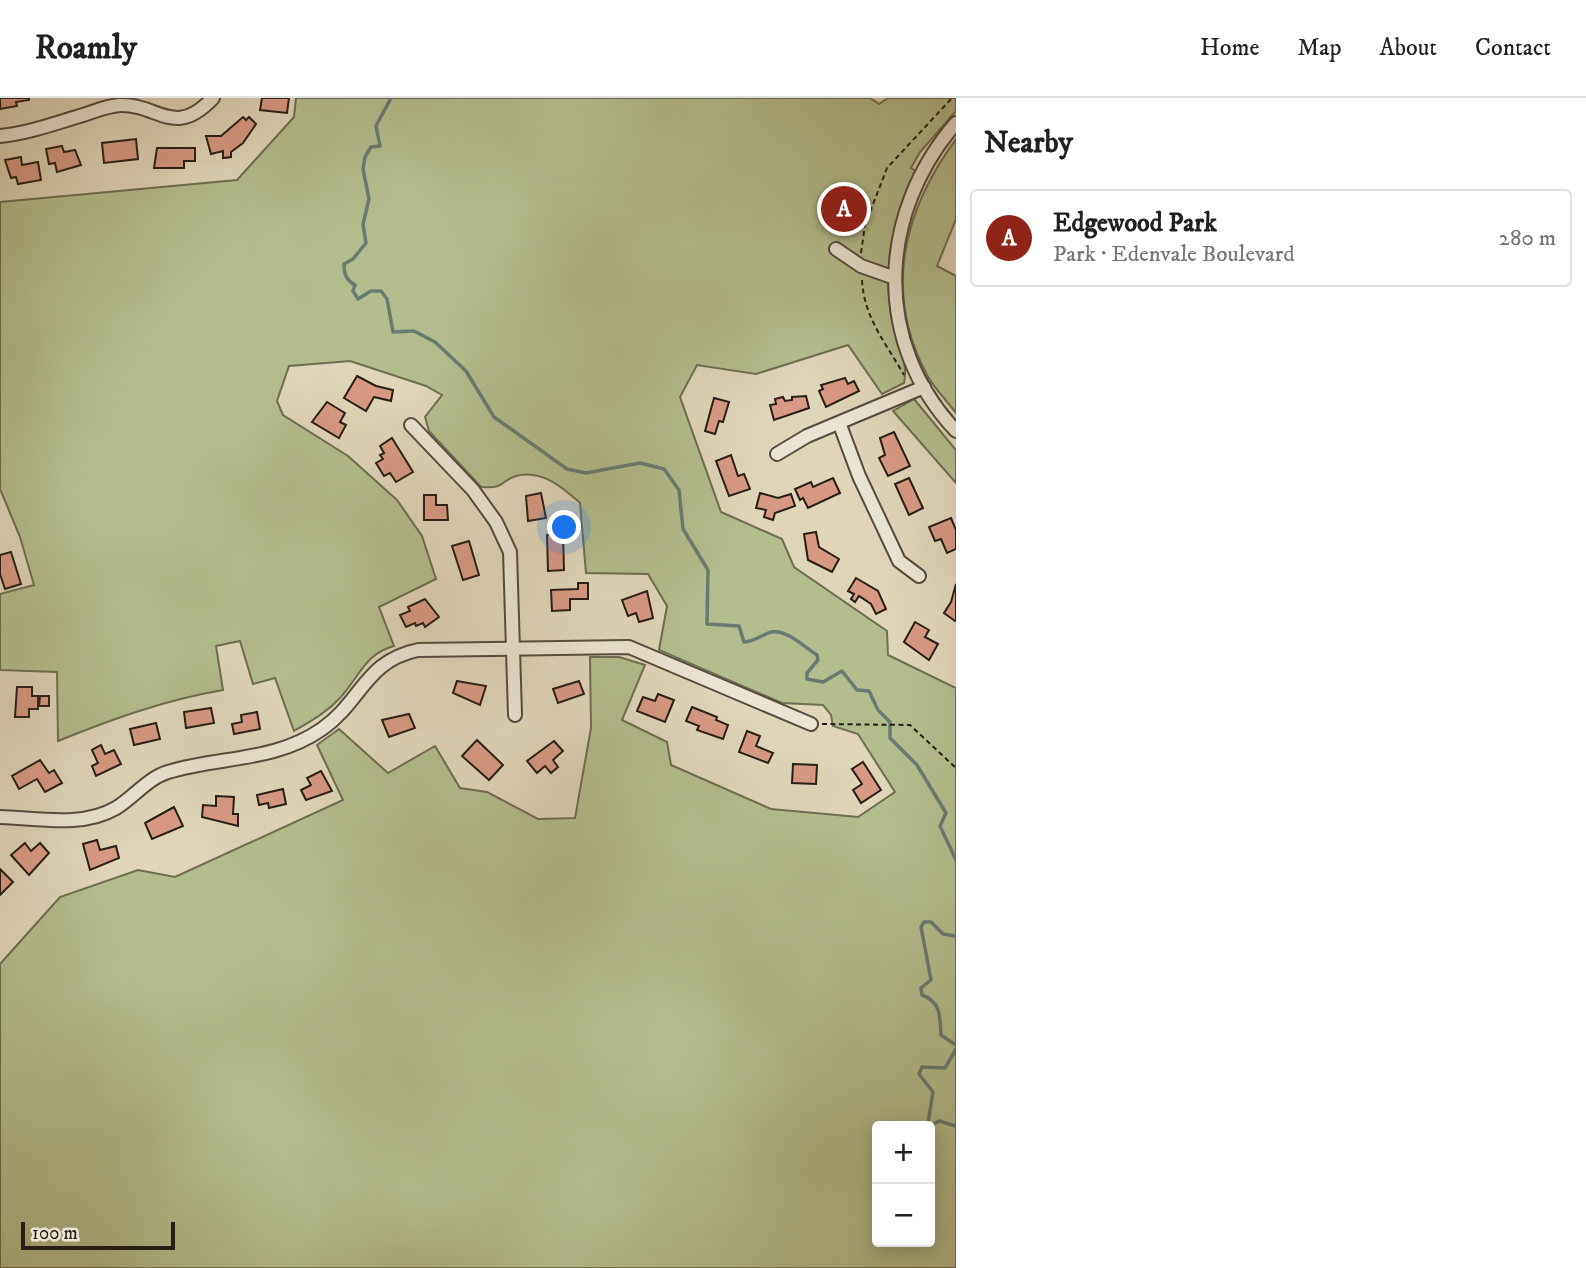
<!DOCTYPE html>
<meta charset="utf-8">
<style>
body{margin:0;font-family:"IM FELL DW Pica",serif;background:#f2f2f2;color:#202124}
.controls{position:absolute;right:21px;bottom:21px;display:grid;overflow:hidden;border-radius:7px;box-shadow:0 4px 18px #0003}
.controls button{width:63px;height:63px;display:grid;place-items:center;padding:0;border:0;border-bottom:2px solid #e0e0e0;background:#fff;color:#202124;font:35px sans-serif}
.scale{position:absolute;left:21px;bottom:18px;width:154px;box-sizing:border-box;padding-left:7px;border:4px solid #271e16;border-top:0;font-size:19px;line-height:24px;white-space:nowrap;color:#271e16;-webkit-text-stroke:5px #ebe4d2;paint-order:stroke}
.you{position:absolute;left:565px;top:430px;width:24px;height:24px;margin:-18px;border:5px solid #fff;border-radius:50%;background:#1a73e8;box-shadow:0 0 0 10px #1a73e833}
.badge{display:grid;place-items:center;width:46px;height:46px;border-radius:50%;background:#8f2418;color:#fff;font-size:23px;font-weight:700}
.pin{position:absolute;translate:-50% -50%;border:4px solid #fff;box-shadow:0 2px 7px #0006}
.list{margin:0;padding:0;list-style:none}
h2{display:flex;justify-content:space-between;align-items:center;height:91px;margin:0;padding:0 28px;font-size:30px}
h2 small{font-size:23px;font-weight:400;color:#757577}
.list li{display:grid;grid-template-columns:46px 1fr auto;gap:21px;align-items:center;box-sizing:border-box;height:98px;margin:0 14px 14px;padding:0 14px;border:2px solid #e0e0e0;border-radius:7px}
.list b{display:block;font-size:26px;white-space:nowrap}
.list p{margin:0;font-size:23px;white-space:nowrap;color:#757577}
.list em{font-size:23px;font-style:normal;color:#757577}
.map{position:relative;flex:none;width:956px;height:1170px;overflow:hidden}
header{display:flex;align-items:center;gap:42px;box-sizing:border-box;height:98px;padding:0 35px;background:#fff;border-bottom:2px solid #e0e0e0}
header strong{font-size:33px}
nav{display:flex;gap:38px;margin-inline-start:auto;font-size:24px}
main{display:flex}
aside{flex:1;background:#fff}
.map>svg:first-child{display:block}
</style>
<header>
<strong>Roamly</strong>
<nav><a>Home</a><a>Map</a><a>About</a><a>Contact</a></nav>
</header>
<main>
<div class="map">
<svg width="956" height="1170" viewBox="0 0 956 1170">
<rect width="100%" height="100%" fill="#e0d5b9"/>
<filter id="stains"><feTurbulence type="fractalNoise" baseFrequency=".00286" numOctaves="4"/><feColorMatrix values="0 0 0 0 .2 0 0 0 0 .09 0 0 0 0 .02 0 0 0 .5 -.17"/></filter>
<radialGradient id="worn" r=".72"><stop offset=".6" stop-color="#630" stop-opacity="0"/><stop offset="1" stop-color="#630" stop-opacity=".3"/></radialGradient>
<g fill="#b4bd8e" stroke="#6e6e52" stroke-width="2" fill-rule="evenodd">
<path d="M296,0H870L879,6L888,0H956V13L920,54L911,70L917,74C893,119 882,170 892,221C896,242 909,265 904,285L882,296L848,247L756,276L697,267L680,299L721,414L782,441L794,469L887,533L888,557L956,590V1170H0V866L60,799L138,772L175,779L343,702L317,647L339,631L388,675L435,648L460,690L487,694L538,721L575,720L591,630L590,559H619L645,567L622,622L667,644L671,667L771,711L858,719L895,694L858,636L833,628L831,617L823,607L782,605L659,552L667,508L648,476L586,475L580,405C563,390 542,371 516,378C498,384 506,391 481,389L429,333L425,319L442,297L426,288L350,263L289,268L277,303L283,317L348,358L397,402L422,438L436,481L379,509L394,548C364,556 359,580 339,601C326,615 311,623 294,633L275,580L253,586L240,543L216,548L223,592C165,602 112,621 58,643L57,574L0,572V496L34,487L20,439L0,391V104L237,82L294,19ZM877,1028H930V1144H877Z"/>
<path d="M956,41V121L937,168L956,178V315C947,303 934,290 927,277C883,194 903,113 956,41Z"/>
<polygon points="914,301 956,352 956,385 893,313"/>
</g>
<g fill="none" stroke-linecap="round" stroke-linejoin="round">
<g stroke="#687b70" stroke-width="3.5">
<path d="M391,0L376,28L380,48L371,49L365,59L363,71L369,101L363,126L366,145L353,161L344,166C344,176 346,182 355,187L353,193L358,201L371,193H381L387,201L393,234L414,233L435,244L466,273L494,319L567,371L586,375L640,365L664,371L679,392L683,431L708,472L707,526L739,528L744,544C756,543 761,537 771,534C787,531 804,549 817,557L818,562L807,575V581L823,584L842,573L857,592L869,593L878,612L890,624V640L917,667L946,715L940,728L956,762"/>
<path d="M956,838L943,836L931,824H924L921,829L931,882L921,890L922,897C941,904 940,919 941,937L956,947"/>
<polyline points="956,951 945,970 922,969 919,976 933,994 928,1025 932,1027 939,1023 956,1028"/>
</g>
</g>
<g fill="#d79984" stroke="#271e16" stroke-width="2">
<polygon points="0,0 29,0 29,2 16,4 17,8 0,11"/>
<polygon points="262,0 289,0 287,15 260,12"/>
<polygon points="243,19 246,22 249,19 256,26 243,45 231,54 231,59 223,60 223,53 211,56 206,38 221,38"/>
<polygon points="136,41 138,61 104,65 102,45"/>
<polygon points="62,48 64,54 75,52 81,67 57,74 55,65 49,66 46,51"/>
<polygon points="157,50 195,50 195,63 184,63 184,70 154,70"/>
<polygon points="21,59 22,67 38,64 41,82 18,86 16,79 11,80 5,62"/>
<polygon points="828,91 842,94 837,118 823,115"/>
<polygon points="357,278 376,288 393,292 391,303 374,299 366,313 344,300"/>
<polygon points="845,280 848,286 854,283 859,293 826,309 819,293 823,291 821,287"/>
<polygon points="806,298 809,310 774,322 770,307 776,306 775,301 783,299 785,303 792,302 792,299"/>
<polygon points="714,300 729,304 723,324 719,323 715,336 705,333"/>
<polygon points="327,304 345,315 340,324 346,327 339,340 312,324"/>
<polygon points="894,334 910,368 888,378 879,360 885,357 880,340"/>
<polygon points="392,340 413,374 396,384 390,375 384,378 376,365 383,361 380,357 384,355 380,348"/>
<polygon points="731,357 738,378 744,376 750,391 729,398 716,363"/>
<polygon points="833,380 840,395 808,410 803,400 800,402 795,391 811,384 813,389"/>
<polygon points="909,380 923,410 909,417 895,386"/>
<polygon points="541,395 546,420 528,423 526,398"/>
<polygon points="760,395 778,400 791,396 795,408 775,415 773,422 764,419 766,412 756,410"/>
<polygon points="424,397 436,397 436,407 447,407 448,422 424,422"/>
<polygon points="951,420 956,432 956,451 947,455 941,441 935,443 929,429"/>
<polygon points="816,434 819,449 839,461 832,474 808,462 804,436"/>
<polygon points="563,436 564,472 548,473 547,437"/>
<polygon points="469,443 479,477 463,482 452,448"/>
<polygon points="11,454 21,486 5,491 0,476 0,457"/>
<polygon points="856,480 878,493 886,511 876,516 871,506 859,498 855,504 851,501 854,496 848,493"/>
<polygon points="578,485 588,485 588,501 570,501 570,512 552,513 551,492 578,491"/>
<polygon points="956,486 956,522 955,523 944,515 951,504"/>
<polygon points="647,493 653,520 639,524 636,515 628,518 622,502"/>
<polygon points="425,501 439,519 425,529 423,525 416,528 415,525 406,529 400,517 410,513 408,509"/>
<polygon points="915,524 929,532 925,539 938,546 929,562 904,544"/>
<polygon points="457,583 486,588 480,607 453,595"/>
<polygon points="579,583 584,596 558,605 553,591"/>
<polygon points="17,589 32,589 32,598 38,598 38,611 29,611 29,619 15,619"/>
<polygon points="658,596 674,602 665,624 637,613 643,599 655,603"/>
<polygon points="40,598 49,598 49,608 39,608"/>
<polygon points="692,609 717,619 716,622 728,627 723,641 697,632 699,628 686,623"/>
<polygon points="211,610 214,625 186,630 184,614"/>
<polygon points="257,614 260,631 234,636 232,626 242,624 241,617"/>
<polygon points="409,616 415,630 389,639 382,622"/>
<polygon points="156,625 160,641 134,647 130,631"/>
<polygon points="747,633 760,638 756,648 773,655 768,665 739,654"/>
<polygon points="477,642 503,667 489,682 462,658"/>
<polygon points="554,643 563,653 553,662 558,669 551,675 545,668 537,675 527,663"/>
<polygon points="101,647 105,656 114,652 121,666 96,678 92,668 98,665 92,652"/>
<polygon points="40,662 49,675 54,672 62,685 45,694 37,681 19,691 12,678"/>
<polygon points="863,664 881,692 861,705 853,692 862,686 852,671"/>
<polygon points="793,666 817,667 816,686 792,685"/>
<polygon points="321,673 332,693 306,702 301,692 311,687 307,680"/>
<polygon points="283,691 286,706 269,710 268,705 259,707 257,697"/>
<polygon points="216,698 234,699 233,716 238,716 238,728 202,719 203,707 216,708"/>
<polygon points="174,709 183,728 152,741 145,725"/>
<polygon points="97,742 100,752 116,748 119,760 90,772 83,746"/>
<polygon points="25,745 31,753 40,745 49,755 29,777 11,757"/>
<polygon points="0,771 13,784 0,797"/>
</g>
<g fill="none" stroke-linecap="round" stroke-linejoin="round">
<g stroke="#554c3f" stroke-width="16">
<g id="minor">
<path d="M956,25C878,115 872,244 956,333"/>
<path d="M0,38C29,35 56,25 83,17C96,13 106,8 120,7C159,6 174,41 213,0"/>
<polyline points="836,151 861,168 895,180"/>
<polyline points="411,327 473,392 496,424 510,454 515,617"/>
<polyline points="840,327 859,378 899,463 919,478"/>
<polyline points="777,356 807,338 924,289"/>
<path d="M0,719C37,720 82,730 116,710C134,699 148,680 168,674C221,658 275,664 322,631C362,603 365,563 418,552L629,549L811,626"/>
</g>
</g>
<g stroke="#271e16" stroke-width="2" stroke-dasharray="5 3.5" stroke-linecap="butt">
<polyline points="861,155 865,127 887,70 952,0"/>
<path d="M862,182C864,220 886,245 904,277"/>
<polyline points="822,626 910,627 956,670"/>
</g>
<use href="#minor" stroke="#ebe4d2" stroke-width="12"/>
</g>
<rect width="100%" height="100%" filter="url(#stains)"/>
<rect width="100%" height="100%" fill="url(#worn)"/>
</svg>
<div class="controls">
<button>+</button>
<button>−</button>
</div>
<div class="scale">100 m</div>
<div class="you"></div>
<div class="pin badge" style="left:844px;top:111px">A</div>
</div>
<aside>
<h2>Nearby<small></small></h2>
<ul class="list">
<li><span class="badge">A</span><div><b>Edgewood Park</b><p>Park · Edenvale Boulevard</p></div><em>280 m</em></li>
</ul>
</aside>
</main>
